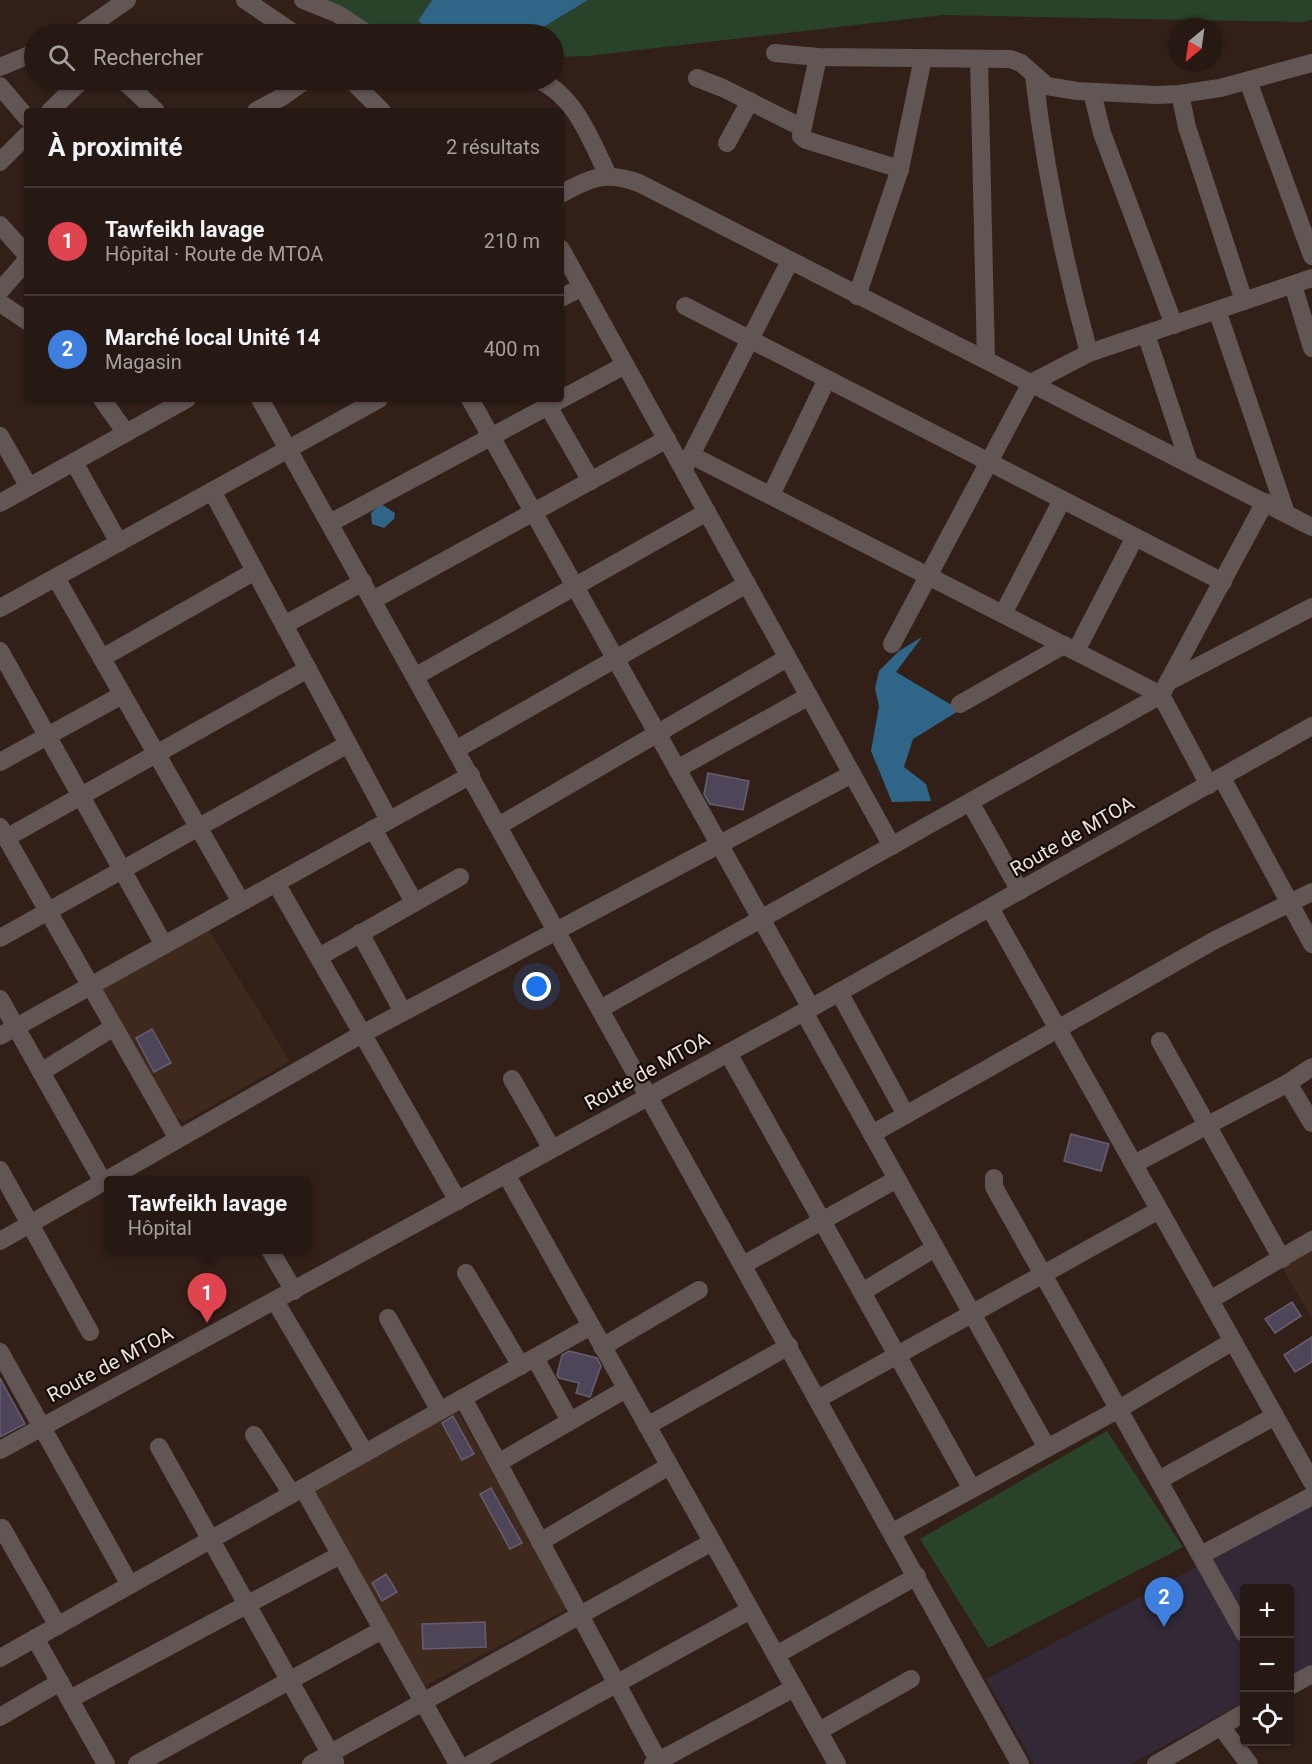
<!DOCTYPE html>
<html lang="fr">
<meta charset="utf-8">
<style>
body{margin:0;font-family:Roboto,sans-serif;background:#322520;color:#f1f3f6}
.controls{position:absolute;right:18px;bottom:18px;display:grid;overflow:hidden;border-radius:6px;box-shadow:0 2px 4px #0004}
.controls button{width:54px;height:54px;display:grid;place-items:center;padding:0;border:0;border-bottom:2px solid #423732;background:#261812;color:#f1f3f6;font:30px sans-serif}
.compass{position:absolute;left:1168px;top:18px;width:54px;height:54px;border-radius:50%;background:#261812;box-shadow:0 2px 4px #0004;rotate:209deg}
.you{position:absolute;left:537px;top:987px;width:21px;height:21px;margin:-15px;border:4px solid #fff;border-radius:50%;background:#1a73e8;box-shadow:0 0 0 9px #1a73e833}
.badge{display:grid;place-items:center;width:39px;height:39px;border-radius:50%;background:#1a73e8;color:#fff;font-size:20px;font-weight:700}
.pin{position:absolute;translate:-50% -50px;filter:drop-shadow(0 2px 3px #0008)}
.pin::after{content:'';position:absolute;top:32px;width:21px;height:18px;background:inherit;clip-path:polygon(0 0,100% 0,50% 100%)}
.popup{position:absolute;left:104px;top:1176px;width:207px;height:78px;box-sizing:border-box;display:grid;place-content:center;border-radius:6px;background:#261812;filter:drop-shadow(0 2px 4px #0005);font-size:20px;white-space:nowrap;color:#a4a09f}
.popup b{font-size:22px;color:#f1f3f6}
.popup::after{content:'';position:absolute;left:50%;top:100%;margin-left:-12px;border:12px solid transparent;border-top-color:#261812}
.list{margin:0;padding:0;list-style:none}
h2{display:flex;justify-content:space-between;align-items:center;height:78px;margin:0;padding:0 24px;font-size:26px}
h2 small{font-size:20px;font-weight:400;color:#a4a09f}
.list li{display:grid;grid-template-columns:39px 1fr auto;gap:18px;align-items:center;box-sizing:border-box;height:108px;padding:0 24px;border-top:2px solid #423732}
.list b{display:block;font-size:22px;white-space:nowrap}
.list p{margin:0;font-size:20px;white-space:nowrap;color:#a4a09f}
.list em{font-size:20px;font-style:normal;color:#a4a09f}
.icon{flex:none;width:33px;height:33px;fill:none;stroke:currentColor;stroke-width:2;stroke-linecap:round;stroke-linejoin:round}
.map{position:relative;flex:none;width:1312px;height:1764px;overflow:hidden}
.search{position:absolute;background:#261812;box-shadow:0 2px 4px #0004;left:24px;top:24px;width:540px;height:66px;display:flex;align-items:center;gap:15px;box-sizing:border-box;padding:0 21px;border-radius:33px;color:#a4a09f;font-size:22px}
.panel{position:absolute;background:#261812;box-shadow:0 2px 4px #0004;left:24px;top:108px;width:540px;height:294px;border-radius:6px}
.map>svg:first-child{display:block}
</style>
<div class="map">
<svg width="1312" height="1764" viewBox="0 0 1312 1764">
<rect width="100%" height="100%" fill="#322018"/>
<polygon fill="#322836" points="1309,1507 1312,1512 1312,1665 1290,1677 1290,1588 1244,1588 1244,1702 1131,1764 1034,1764 986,1679"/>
<g fill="#3f281c">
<polygon points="208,929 290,1061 184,1122 168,1112 98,991"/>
<polygon points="1312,1248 1312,1319 1282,1267"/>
<polygon points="457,1410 569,1608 425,1686 312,1490"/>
</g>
<g fill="#28432a">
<polygon points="318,0 432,0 418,21 437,34 399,34 377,28"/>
<polygon points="588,0 1312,0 1312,19 1304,22 943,15 587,56 554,57 554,34 532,34"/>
<polygon points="1107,1431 1183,1547 988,1648 920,1539"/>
</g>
<g fill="#2f6687">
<polygon points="432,0 588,0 532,34 437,34 418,21"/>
<polygon points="381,504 395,513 394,519 384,528 372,524 371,513"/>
<polygon points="922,637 896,672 960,710 913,739 904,767 926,784 931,801 892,802 871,751 879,706 875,688 879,671 899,651"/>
</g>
<g fill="#4e4658" stroke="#665e70" stroke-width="1.5">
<polygon points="708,773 749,781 743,810 710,804 704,794"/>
<polygon points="152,1029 171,1063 154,1072 136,1038"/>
<polygon points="1071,1134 1109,1144 1101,1171 1064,1161"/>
<polygon points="1292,1302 1301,1316 1275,1333 1265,1319"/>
<polygon points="1312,1337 1312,1362 1295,1372 1284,1355"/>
<polygon points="569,1351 597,1358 601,1366 590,1397 576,1393 579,1383 559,1378 557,1375 562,1355"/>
<polygon points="0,1378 25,1424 0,1437"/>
<polygon points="453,1416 474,1454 462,1460 442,1423"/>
<polygon points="491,1488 522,1543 510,1549 480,1494"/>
<polygon points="386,1574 397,1592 382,1601 372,1583"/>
<polygon points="485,1622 486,1647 423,1649 422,1624"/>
</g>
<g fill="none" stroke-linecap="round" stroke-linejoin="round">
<g stroke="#615654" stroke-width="18">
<polyline points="245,0 295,34"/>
<polyline points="303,0 338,14 368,34"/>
<polyline points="78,34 127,0"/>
<polyline points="775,53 818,57 1010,59 1021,63 1047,86 1077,91 1156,95 1180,94 1220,88 1312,63"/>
<polyline points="818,57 801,136 806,140 900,169"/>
<polyline points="979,59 986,360"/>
<polyline points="0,67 34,53"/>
<path d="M1034,76C1045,169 1064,262 1089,353"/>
<polyline points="697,78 723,88 801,127"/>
<polyline points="123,80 156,111"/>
<polyline points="351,80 382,111"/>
<path d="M539,80C576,97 590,139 608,175"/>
<polyline points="1248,81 1312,256"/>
<polyline points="0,86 27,118"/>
<polyline points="1092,92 1102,133 1174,325"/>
<polyline points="1180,94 1187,127 1244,301"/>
<polyline points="50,111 82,80"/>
<polyline points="256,111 282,97 306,80"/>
<polyline points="727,143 750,101"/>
<polyline points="0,162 27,135"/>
<path d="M561,194C591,177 606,171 639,183L1312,527"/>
<polyline points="0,225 27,255"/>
<polyline points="561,249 892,846"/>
<polyline points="1293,285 1312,348"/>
<polyline points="0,291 27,260"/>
<polyline points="857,296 900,169 923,58"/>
<polyline points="561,298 582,287"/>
<polyline points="0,303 27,321"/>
<polyline points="685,306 1223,582"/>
<polyline points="1217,310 1286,513"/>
<polyline points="1146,334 1189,463"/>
<polyline points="102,399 126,433"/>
<polyline points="260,399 1020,1764"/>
<polyline points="470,399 811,1008"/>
<polyline points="548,406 591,481"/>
<polyline points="0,436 29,487"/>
<polyline points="691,455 1161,695 1209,785"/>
<polyline points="74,462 119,543"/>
<polyline points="686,465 790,261"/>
<polyline points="212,491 389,820"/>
<polyline points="771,495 827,379"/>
<polyline points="0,503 187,399"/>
<polyline points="330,523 625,365"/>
<polyline points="56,578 241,902"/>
<polyline points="373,600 667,439"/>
<polyline points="0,608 379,399"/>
<polyline points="1003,614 1062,500"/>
<polyline points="284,625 363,582"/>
<polyline points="892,644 1031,383 1089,353 1312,278"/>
<polyline points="0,651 164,945"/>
<polyline points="1076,651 1135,537"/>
<polyline points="102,658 255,571"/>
<polyline points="416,676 707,512"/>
<polyline points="1168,682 1312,607"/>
<polyline points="960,704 1064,645"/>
<polyline points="457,749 747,584"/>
<polyline points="0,762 122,695"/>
<polyline points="677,769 809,696"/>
<polyline points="1222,778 1312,944"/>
<polyline points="970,802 1020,891"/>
<polyline points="500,825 787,658"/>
<polyline points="0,827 178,1139"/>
<polyline points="373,829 414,902"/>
<polyline points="6,838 308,669"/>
<polyline points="276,883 458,1201"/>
<polyline points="990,908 1312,1482"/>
<polyline points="360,933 403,1012"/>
<polyline points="0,938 348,744"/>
<polyline points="319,957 460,877"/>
<polyline points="839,992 906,1115"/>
<polyline points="0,999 103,1182"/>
<polyline points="600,1009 1161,695 1265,502"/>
<polyline points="804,1012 1047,1448"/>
<polyline points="0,1036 471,775"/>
<polyline points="1160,1041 1282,1259"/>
<polyline points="728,1053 972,1489"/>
<polyline points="1312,1067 1288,1083 1312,1123"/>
<polyline points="41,1072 114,1027"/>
<polyline points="512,1079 552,1149"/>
<polyline points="872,1134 1215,940 1312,892"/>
<polyline points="1134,1164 1288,1083"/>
<polyline points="0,1170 90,1332"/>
<polyline points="506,1174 837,1764"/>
<polyline points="994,1178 994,1187 1244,1633"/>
<polyline points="0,1241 362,1034 852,774"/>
<polyline points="270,1250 294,1291"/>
<polyline points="743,1265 897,1179"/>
<polyline points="466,1273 521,1366"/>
<polyline points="862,1292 935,1248"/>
<polyline points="1210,1300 1312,1240"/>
<polyline points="275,1301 365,1453"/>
<polyline points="388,1318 440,1411"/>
<polyline points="602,1347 699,1290"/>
<polyline points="0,1352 130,1585"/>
<polyline points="535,1358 570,1421"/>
<polyline points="463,1398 660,1764"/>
<polyline points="818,1399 1159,1210"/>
<polyline points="647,1426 789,1346"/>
<polyline points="254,1435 292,1494"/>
<polyline points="159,1447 335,1762"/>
<polyline points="0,1450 811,1008 1312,726"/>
<polyline points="498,1463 626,1389"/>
<polyline points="1159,1480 1275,1416"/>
<polyline points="303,1488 458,1764"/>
<polyline points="2,1528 58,1626"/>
<polyline points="893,1532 1119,1409 1233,1341"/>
<polyline points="540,1542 669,1466"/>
<polyline points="1201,1555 1312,1496"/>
<polyline points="35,1638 106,1764"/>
<polyline points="776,1655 917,1576"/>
<polyline points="0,1658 591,1326"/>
<polyline points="1290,1686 1312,1674"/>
<polyline points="70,1699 340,1555"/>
<polyline points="0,1717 60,1682"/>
<polyline points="1222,1728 1249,1764"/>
<polyline points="819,1731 911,1679"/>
<polyline points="137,1764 382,1630"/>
<polyline points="311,1764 712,1542"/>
<polyline points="471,1764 750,1610"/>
<polyline points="653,1764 794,1688"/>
<polyline points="1156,1764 1244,1713"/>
</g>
</g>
<g text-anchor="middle" stroke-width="4.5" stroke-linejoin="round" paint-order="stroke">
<g font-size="20" fill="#ede1db" stroke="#140c08">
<text transform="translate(1072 836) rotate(-30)" y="7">Route de MTOA</text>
<text transform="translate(647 1071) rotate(-29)" y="7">Route de MTOA</text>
<text transform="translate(110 1364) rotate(-28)" y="7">Route de MTOA</text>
</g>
</g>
</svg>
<div class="controls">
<button>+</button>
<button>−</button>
<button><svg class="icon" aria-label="locate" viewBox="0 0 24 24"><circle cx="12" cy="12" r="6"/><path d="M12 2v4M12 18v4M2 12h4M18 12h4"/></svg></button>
</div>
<svg class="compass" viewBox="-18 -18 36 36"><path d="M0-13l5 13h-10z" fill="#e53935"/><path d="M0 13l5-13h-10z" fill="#a4a09f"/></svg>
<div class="you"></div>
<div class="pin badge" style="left:207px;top:1323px;background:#e0444e">1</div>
<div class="popup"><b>Tawfeikh lavage</b>Hôpital</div>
<div class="pin badge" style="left:1164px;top:1627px;background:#3f7fe0">2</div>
<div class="search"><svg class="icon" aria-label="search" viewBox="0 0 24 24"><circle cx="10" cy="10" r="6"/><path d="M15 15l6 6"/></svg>Rechercher</div>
<section class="panel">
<h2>À proximité<small>2 résultats</small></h2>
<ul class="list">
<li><span class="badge" style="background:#e0444e">1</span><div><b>Tawfeikh lavage</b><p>Hôpital · Route de MTOA</p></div><em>210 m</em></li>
<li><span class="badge" style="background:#3f7fe0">2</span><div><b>Marché local Unité 14</b><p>Magasin</p></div><em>400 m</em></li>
</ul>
</section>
</div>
